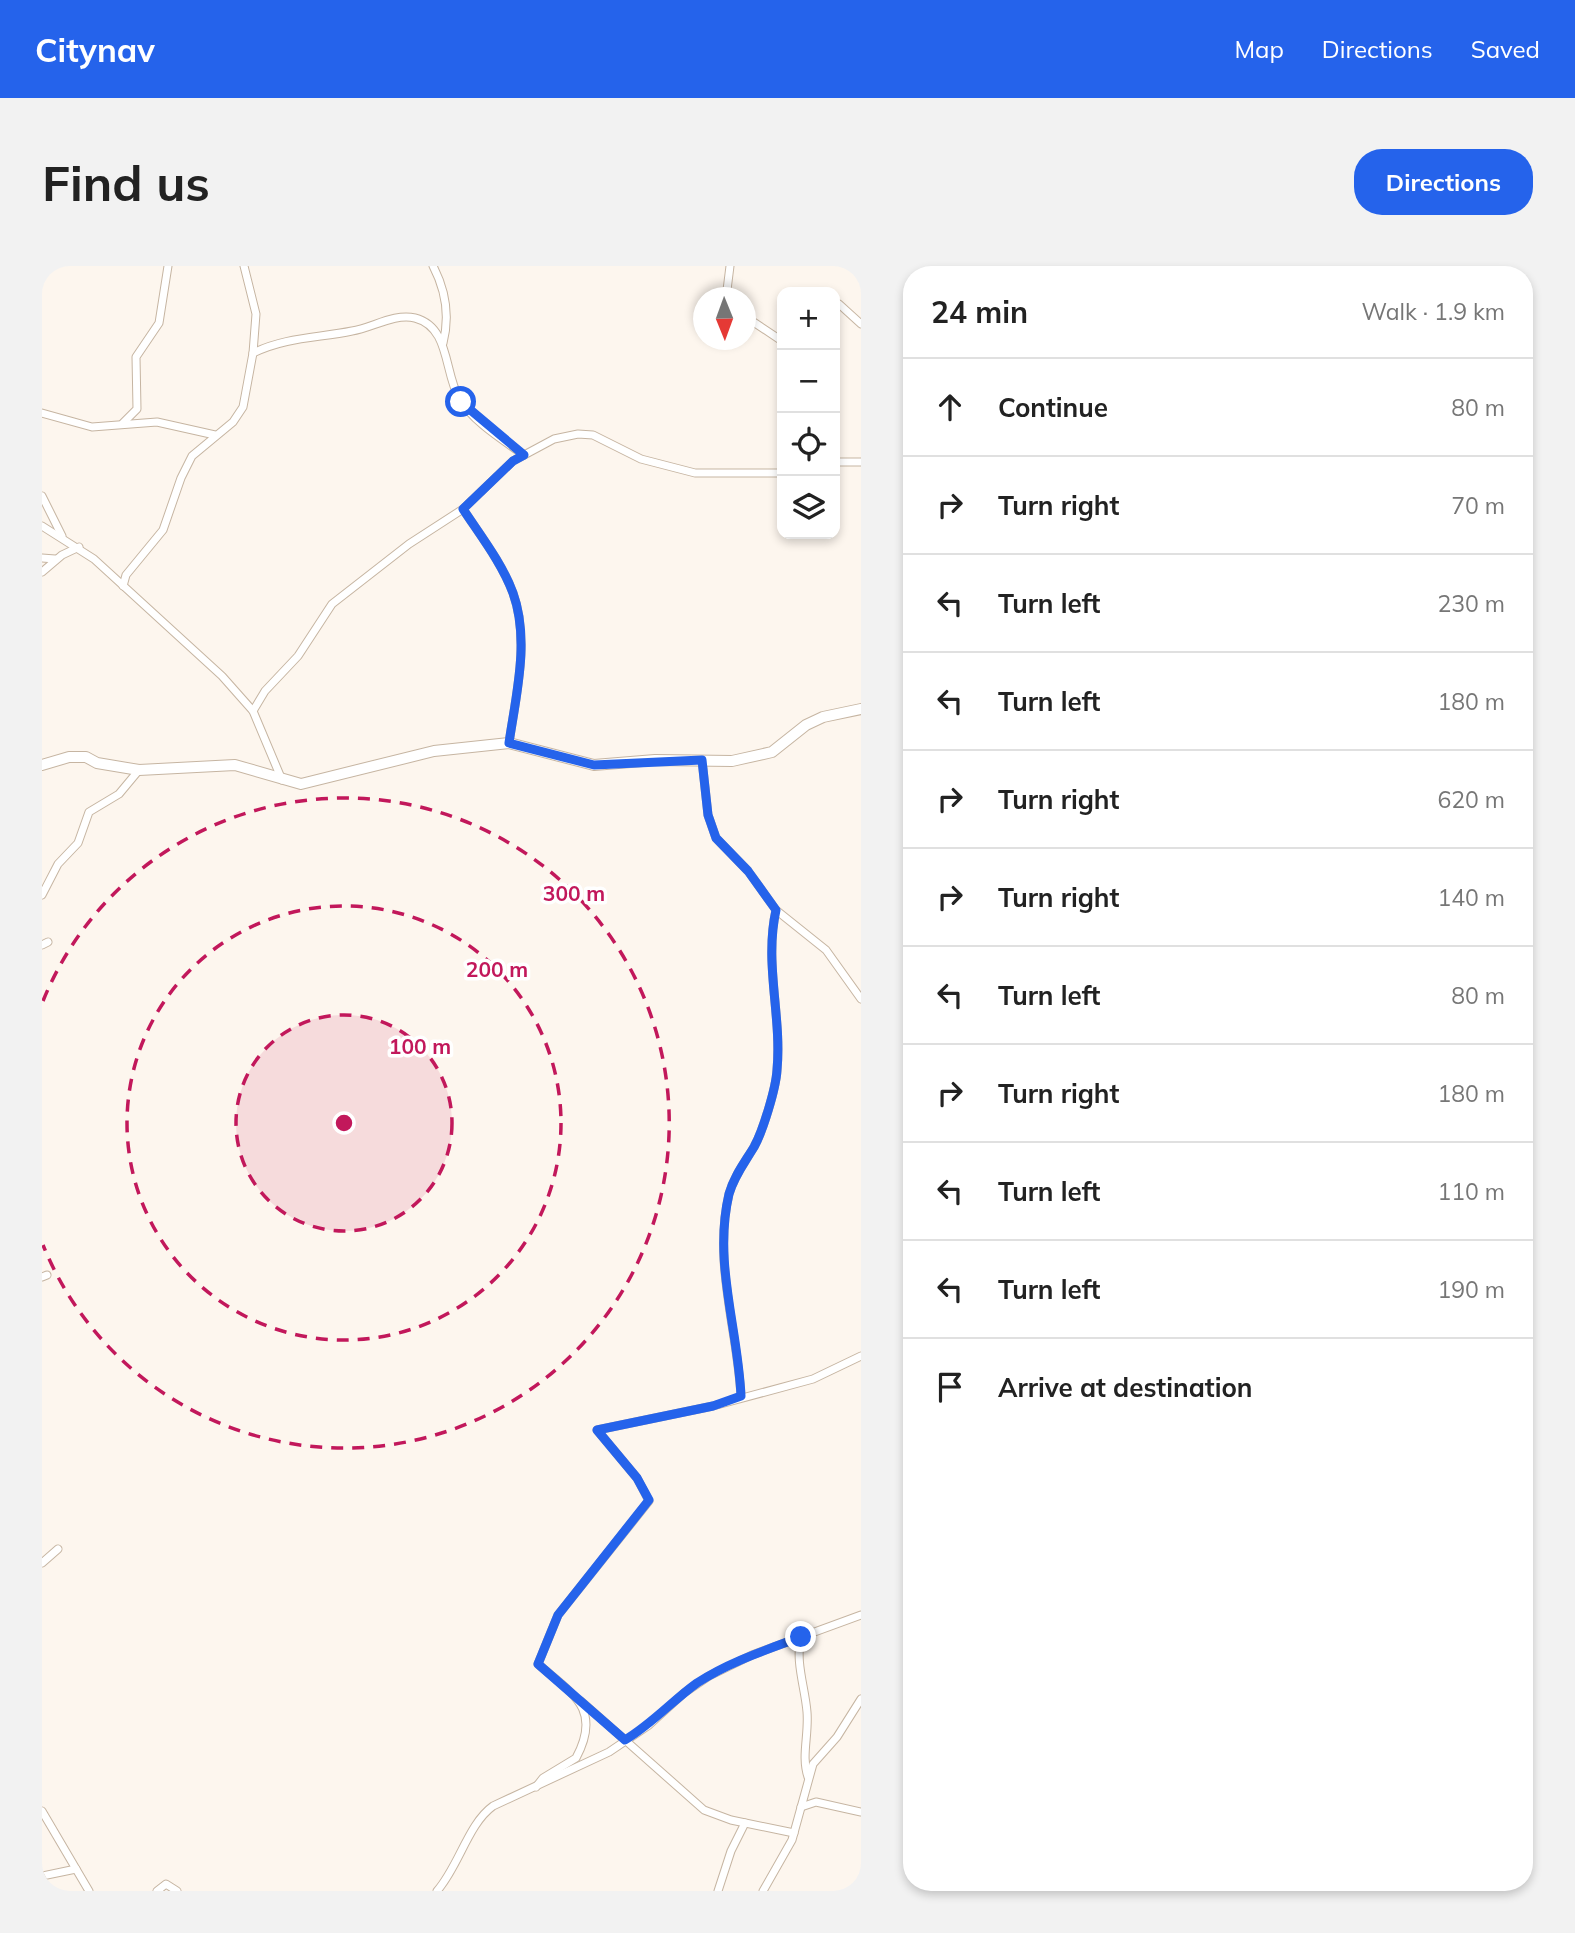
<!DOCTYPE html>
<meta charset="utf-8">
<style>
body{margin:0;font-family:Mulish,sans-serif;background:#f2f2f2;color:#222}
.controls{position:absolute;right:21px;top:21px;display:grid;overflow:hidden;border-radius:14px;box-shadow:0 4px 10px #0003}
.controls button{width:63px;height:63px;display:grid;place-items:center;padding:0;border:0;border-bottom:2px solid #e0e0e0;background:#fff;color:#222;font:35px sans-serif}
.compass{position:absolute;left:651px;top:21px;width:63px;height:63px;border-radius:50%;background:#fff;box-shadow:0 4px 10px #0003;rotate:179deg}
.stop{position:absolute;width:21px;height:21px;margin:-16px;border:5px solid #2563eb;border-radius:50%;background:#fff}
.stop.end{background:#2563eb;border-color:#fff;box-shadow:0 2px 7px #0008}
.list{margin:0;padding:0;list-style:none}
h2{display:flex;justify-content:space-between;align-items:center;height:91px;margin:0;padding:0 28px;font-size:30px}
h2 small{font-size:23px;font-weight:400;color:#767676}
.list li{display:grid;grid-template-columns:46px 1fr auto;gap:21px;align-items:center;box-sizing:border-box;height:98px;padding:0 28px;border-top:2px solid #e0e0e0}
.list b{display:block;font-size:26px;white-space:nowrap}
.list em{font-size:23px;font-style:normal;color:#767676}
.icon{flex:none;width:38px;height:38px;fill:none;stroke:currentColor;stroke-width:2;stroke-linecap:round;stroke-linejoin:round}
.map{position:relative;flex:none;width:819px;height:1625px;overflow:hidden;border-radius:28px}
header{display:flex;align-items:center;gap:42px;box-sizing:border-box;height:98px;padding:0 35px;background:#2563eb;color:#fff}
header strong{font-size:33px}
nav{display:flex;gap:38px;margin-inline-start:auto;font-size:24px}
.intro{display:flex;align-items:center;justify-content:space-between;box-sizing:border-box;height:168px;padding:0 42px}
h1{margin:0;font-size:49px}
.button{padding:18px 32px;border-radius:28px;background:#2563eb;color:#fff;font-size:24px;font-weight:700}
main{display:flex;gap:42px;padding:0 42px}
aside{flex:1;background:#fff;border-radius:28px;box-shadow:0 4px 10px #0003}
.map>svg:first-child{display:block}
</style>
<header>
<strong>Citynav</strong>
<nav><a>Map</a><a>Directions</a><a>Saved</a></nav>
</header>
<div class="intro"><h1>Find us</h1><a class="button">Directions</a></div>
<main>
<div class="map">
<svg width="819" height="1625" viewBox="0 0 819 1625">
<rect width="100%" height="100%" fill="#fdf6ee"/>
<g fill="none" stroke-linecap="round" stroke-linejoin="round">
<g stroke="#c6b5a2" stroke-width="9">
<g id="street">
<path d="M391,0C404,25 408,50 401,77"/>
<polyline points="684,32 688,0"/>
<polyline points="793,40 797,38 819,58"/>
<polyline points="704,51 740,75"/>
<path d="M211,87C244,71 276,72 310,65C330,62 352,47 373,52C408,61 402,106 417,132C430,155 461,174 482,189"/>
<polyline points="0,147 50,161 115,156 173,169"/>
<polyline points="81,157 95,143 94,91 117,57 126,0"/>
<polyline points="793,196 819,196"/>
<polyline points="0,230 20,270"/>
<path d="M421,243C438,269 460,297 471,327C488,374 474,429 467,477"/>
<polyline points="0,260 52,293 180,410 211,445 240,514"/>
<polyline points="0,292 13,293"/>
<polyline points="0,306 20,289 37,281"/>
<polyline points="81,320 84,309 121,264 139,212 150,190 191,156 201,141 211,87 214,48 202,0"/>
<polyline points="211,445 223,425 256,390 290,338 367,278 421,243 471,195 512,173 536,168 551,169 599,193 653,207 740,207"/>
<polyline points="660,494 666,549 674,572 706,605 734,644 784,684 819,733"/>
<polyline points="0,629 16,598 36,577 47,546 77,528 97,504"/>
<polyline points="0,679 6,676"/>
<polyline points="0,1011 5,1009"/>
<path d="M699,1130C695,1062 671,996 687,928C692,910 703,896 712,881C721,865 734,822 735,804C740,750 722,697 734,644"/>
<polyline points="0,1297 16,1283"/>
<path d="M759,1371C753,1396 763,1421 765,1446C767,1469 759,1490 766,1511"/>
<polyline points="539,1435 662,1544 689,1554 752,1567"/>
<path d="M494,1521L501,1512L534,1492C561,1442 529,1427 496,1398L516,1349L607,1235L595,1212L555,1164L671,1140L771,1113L819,1090"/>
<polyline points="759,1541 774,1536 819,1546"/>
<polyline points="0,1545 47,1625"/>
<polyline points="0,1610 34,1603"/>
<polyline points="115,1625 124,1618 135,1625"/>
<path d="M395,1625C417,1600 426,1558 451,1540L567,1486L607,1459L642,1427L667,1410L710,1389L819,1349"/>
<polyline points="676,1625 689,1585 703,1557"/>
<polyline points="721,1625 750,1574 771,1498 795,1471 819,1433"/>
</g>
</g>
<g stroke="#c6b5a2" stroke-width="12">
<polyline id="secondary" points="0,499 27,491 44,491 55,497 97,504 193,499 259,518 392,485 467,477 552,499 613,494 690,495 730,486 764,459 781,451 819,443"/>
</g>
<use href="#street" stroke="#fff" stroke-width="7"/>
<use href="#secondary" stroke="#fff" stroke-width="10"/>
</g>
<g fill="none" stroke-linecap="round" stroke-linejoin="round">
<path stroke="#2563eb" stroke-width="9" d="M419,136L482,189L471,195L421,243C438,269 460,297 471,327C488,374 474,429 467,477L552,499L660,494L666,549L674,572L706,605L734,644C722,698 740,750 735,804C734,822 721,865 712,881C703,896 692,910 687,928C671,996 696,1062 699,1130L671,1140L555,1164L595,1212L607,1234L516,1349L496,1398L583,1474C610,1458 630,1435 655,1417C687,1396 724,1384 759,1371"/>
</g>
<circle cx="302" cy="857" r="108" fill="#c2185b" fill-opacity=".12"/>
<g fill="none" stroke="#c2185b" stroke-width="3.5" stroke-dasharray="12 9">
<circle cx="302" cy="857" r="108"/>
<circle cx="302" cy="857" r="217"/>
<path d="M1 735A325 325 0 1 1 1 979"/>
</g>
<circle cx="302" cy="857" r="10" fill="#c2185b" stroke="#fff" stroke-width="3.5"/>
<g font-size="21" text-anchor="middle" font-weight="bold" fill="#c2185b" stroke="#fff" stroke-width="7" stroke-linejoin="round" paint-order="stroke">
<text x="532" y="635">300 m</text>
<text x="455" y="711">200 m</text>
<text x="378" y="788">100 m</text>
</g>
</svg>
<div class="controls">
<button>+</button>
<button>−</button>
<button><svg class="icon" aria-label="locate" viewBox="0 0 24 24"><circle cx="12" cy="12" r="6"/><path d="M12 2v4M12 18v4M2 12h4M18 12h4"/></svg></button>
<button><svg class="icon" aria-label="layers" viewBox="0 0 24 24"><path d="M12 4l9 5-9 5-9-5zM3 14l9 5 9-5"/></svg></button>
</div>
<svg class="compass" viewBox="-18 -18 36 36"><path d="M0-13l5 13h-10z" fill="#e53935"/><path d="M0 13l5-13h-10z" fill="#767676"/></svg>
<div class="stop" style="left:419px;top:136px"></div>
<div class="stop end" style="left:759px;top:1371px"></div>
</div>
<aside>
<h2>24 min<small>Walk · 1.9 km</small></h2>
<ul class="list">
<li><svg class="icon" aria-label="ahead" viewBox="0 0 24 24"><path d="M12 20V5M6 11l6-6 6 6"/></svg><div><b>Continue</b></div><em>80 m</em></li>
<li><svg class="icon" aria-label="right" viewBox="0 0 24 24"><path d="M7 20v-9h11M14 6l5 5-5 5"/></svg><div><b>Turn right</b></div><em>70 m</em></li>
<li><svg class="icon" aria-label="left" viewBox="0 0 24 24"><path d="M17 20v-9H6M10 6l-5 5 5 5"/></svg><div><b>Turn left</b></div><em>230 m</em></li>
<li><svg class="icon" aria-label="left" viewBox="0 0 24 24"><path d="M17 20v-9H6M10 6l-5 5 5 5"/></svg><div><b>Turn left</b></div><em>180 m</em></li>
<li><svg class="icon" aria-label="right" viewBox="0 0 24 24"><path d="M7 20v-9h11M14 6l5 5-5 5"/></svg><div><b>Turn right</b></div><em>620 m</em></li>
<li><svg class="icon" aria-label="right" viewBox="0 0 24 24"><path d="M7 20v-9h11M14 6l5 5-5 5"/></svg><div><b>Turn right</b></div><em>140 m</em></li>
<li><svg class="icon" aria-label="left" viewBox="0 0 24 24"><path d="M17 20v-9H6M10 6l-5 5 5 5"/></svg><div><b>Turn left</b></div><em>80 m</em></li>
<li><svg class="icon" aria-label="right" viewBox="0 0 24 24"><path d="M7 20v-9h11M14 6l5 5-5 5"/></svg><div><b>Turn right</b></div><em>180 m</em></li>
<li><svg class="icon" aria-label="left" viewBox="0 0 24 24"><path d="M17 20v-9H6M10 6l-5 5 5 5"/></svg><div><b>Turn left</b></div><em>110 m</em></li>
<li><svg class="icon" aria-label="left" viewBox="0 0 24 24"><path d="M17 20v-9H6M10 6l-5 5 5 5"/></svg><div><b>Turn left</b></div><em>190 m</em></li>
<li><svg class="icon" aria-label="arrive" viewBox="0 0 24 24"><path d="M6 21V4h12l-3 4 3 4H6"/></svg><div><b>Arrive at destination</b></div></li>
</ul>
</aside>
</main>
